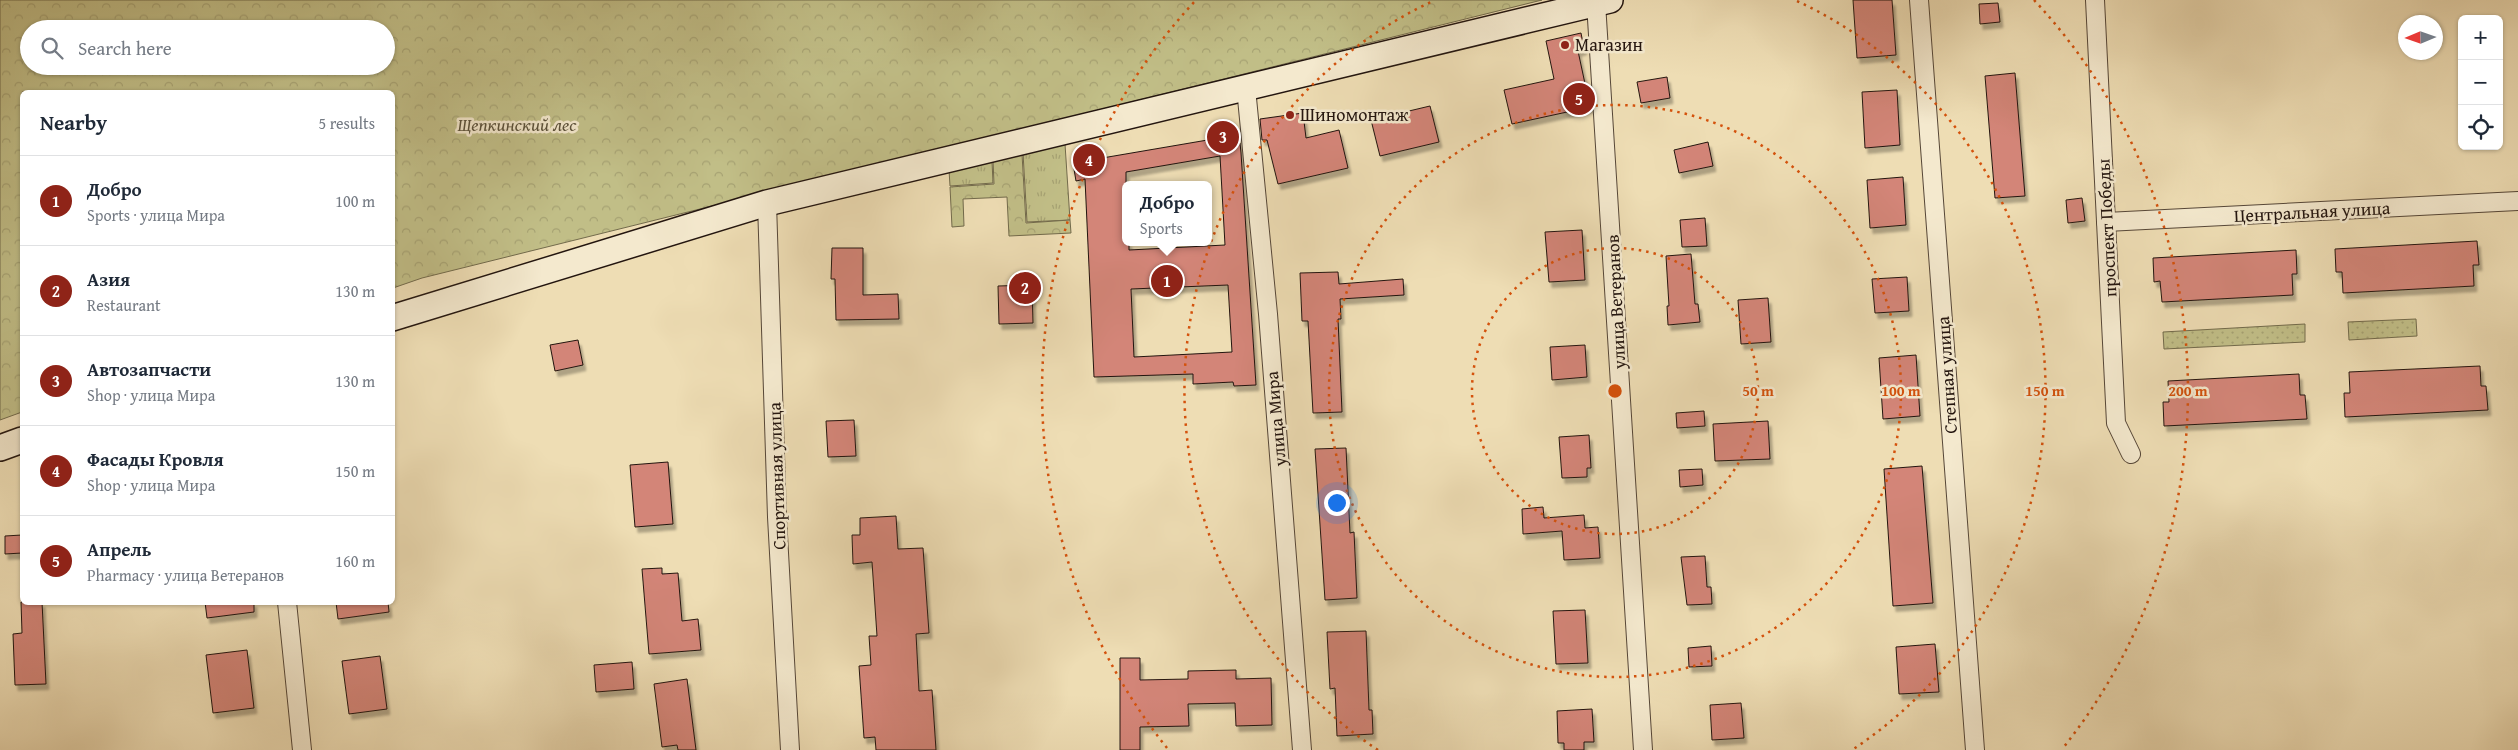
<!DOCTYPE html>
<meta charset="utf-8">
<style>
body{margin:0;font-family:"Gentium Book Plus",serif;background:#f2f2f3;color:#1f2937}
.controls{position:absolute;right:15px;top:15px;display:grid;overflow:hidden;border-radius:8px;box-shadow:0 1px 4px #0004}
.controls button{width:45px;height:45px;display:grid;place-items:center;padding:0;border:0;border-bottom:1px solid #e0e1e3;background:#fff;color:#1f2937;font:25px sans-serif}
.compass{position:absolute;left:2398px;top:15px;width:45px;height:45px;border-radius:50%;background:#fff;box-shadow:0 1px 4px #0004;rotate:268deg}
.you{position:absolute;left:1336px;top:502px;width:18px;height:18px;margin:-12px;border:4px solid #fff;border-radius:50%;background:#1a73e8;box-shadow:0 0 0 8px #1a73e833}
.badge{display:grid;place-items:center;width:32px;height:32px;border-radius:50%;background:#8f2418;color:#fff;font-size:16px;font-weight:700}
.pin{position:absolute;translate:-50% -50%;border:2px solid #fff;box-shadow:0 1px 5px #0006}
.popup{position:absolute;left:1122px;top:181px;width:90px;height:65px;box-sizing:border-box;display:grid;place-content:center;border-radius:8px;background:#fff;filter:drop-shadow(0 1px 4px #0005);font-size:16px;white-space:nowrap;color:#747a83}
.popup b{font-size:19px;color:#1f2937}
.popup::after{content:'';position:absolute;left:50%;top:100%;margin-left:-10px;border:10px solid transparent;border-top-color:#fff}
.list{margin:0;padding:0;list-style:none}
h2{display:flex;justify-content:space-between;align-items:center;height:65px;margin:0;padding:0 20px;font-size:21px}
h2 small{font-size:16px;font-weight:400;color:#747a83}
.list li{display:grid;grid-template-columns:32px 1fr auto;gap:15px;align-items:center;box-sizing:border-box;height:90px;padding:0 20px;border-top:1px solid #e0e1e3}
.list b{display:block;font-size:19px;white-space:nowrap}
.list p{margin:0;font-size:16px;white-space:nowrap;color:#747a83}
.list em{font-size:16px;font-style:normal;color:#747a83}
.icon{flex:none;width:28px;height:28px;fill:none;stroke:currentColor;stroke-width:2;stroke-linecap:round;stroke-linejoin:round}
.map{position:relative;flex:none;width:2518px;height:750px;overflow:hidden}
.search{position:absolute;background:#fff;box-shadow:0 1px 4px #0004;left:20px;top:20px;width:375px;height:55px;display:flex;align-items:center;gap:12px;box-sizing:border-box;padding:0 18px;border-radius:28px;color:#747a83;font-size:19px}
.panel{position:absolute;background:#fff;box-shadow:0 1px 4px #0004;left:20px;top:90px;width:375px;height:515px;border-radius:8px}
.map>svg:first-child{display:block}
</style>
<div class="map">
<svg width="2518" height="750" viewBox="0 0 2518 750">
<defs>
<pattern id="grass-tufts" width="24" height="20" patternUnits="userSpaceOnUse" patternTransform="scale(1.25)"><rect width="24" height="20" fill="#c1be87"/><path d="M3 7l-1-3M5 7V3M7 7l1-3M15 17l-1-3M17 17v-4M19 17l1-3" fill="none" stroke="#a6a273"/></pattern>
<pattern id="forest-crowns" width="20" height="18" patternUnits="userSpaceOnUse" patternTransform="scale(1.25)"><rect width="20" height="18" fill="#c1be87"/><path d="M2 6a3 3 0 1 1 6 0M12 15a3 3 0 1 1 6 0" fill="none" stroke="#a6a273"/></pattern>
<pattern id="park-dots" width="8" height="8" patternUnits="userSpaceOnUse" patternTransform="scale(1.25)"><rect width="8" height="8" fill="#c1be87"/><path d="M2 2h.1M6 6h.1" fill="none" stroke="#a6a273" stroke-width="1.8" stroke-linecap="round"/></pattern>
<filter id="shadow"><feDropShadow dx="3" dy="5.5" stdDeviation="1" flood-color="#0004"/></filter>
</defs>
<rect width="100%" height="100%" fill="#eeddb4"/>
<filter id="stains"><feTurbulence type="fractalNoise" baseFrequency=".004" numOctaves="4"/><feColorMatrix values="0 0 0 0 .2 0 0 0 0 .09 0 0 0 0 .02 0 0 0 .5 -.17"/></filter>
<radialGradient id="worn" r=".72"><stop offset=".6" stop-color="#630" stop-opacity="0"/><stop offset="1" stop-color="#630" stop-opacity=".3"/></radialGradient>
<g fill="url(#grass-tufts)" stroke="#726a4b">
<polygon points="1065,144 1070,220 1027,222 1023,153"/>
<polygon points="992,161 993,183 950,186 949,170"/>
</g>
<g fill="url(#forest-crowns)" stroke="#726a4b" fill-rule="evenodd">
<path d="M0,0H1542L422,278L393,288L392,92H22V412L0,420ZM29,29H386V66H29Z"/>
<polygon points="1022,154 1026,223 1070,220 1071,233 1009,236 1007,197 963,199 964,226 952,227 950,187 994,184 993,160"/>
</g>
<g fill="url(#park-dots)" stroke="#726a4b">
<polygon points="2416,319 2417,336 2349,340 2348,322"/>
<polygon points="2305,324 2305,342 2164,349 2163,332"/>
</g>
<g fill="#d38578" stroke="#23150f" fill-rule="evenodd" filter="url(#shadow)">
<polygon points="1853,0 1892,0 1896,55 1857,58"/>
<polygon points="1998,3 2000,22 1980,24 1979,4"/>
<polygon points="1581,33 1584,49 1578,51 1590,107 1512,124 1504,90 1554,79 1546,41"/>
<polygon points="2015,73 2025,196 1995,198 1985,76"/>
<polygon points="1667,77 1670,98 1641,103 1637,82"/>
<polygon points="1897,90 1900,145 1865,148 1862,92"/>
<polygon points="1430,106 1439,142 1380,156 1371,120"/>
<polygon points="1303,113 1306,138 1339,130 1348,168 1278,184 1267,140 1262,140 1260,119"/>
<path d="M1231,136L1240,143L1241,153L1256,385L1234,386L1233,382L1193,384V374L1094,377L1085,179L1076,181L1073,163ZM1220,156L1225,245L1129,250V242H1126V172ZM1228,285L1232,352L1134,357L1131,289Z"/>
<polygon points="1708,142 1713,166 1679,173 1674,150"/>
<polygon points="1903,177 1906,225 1870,228 1867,180"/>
<polygon points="2082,198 2085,221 2068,223 2066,200"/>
<polygon points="1705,218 1707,246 1682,247 1680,220"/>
<polygon points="1582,230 1585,280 1549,282 1545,232"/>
<polygon points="2477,241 2479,265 2473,265 2474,286 2343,293 2342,272 2336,272 2335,249"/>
<polygon points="832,248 863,248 863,295 898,294 899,319 836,320 835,279 831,279"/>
<polygon points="2296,250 2297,274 2292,274 2293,295 2162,302 2160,281 2154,282 2153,258"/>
<polygon points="1691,254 1695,304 1698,304 1700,322 1668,325 1667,306 1669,306 1666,256"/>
<polygon points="1338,272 1339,284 1403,279 1404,295 1340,299 1341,319 1338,319 1342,412 1313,413 1308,321 1302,321 1300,273"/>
<polygon points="1907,277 1909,311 1875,313 1872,279"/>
<polygon points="1032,285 1033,323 999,324 998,286"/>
<polygon points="1768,298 1771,342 1741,344 1738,300"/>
<polygon points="578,340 583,365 555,371 550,345"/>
<polygon points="1585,345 1587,377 1552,380 1550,347"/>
<polygon points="1916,355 1920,416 1883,419 1879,358"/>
<polygon points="2480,366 2481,386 2486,386 2488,410 2345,417 2344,393 2350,393 2349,372"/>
<polygon points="2299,374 2300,395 2305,395 2307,419 2164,426 2163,402 2169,402 2168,381"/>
<polygon points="1704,411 1705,426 1677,428 1676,413"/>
<polygon points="854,420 856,456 828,457 826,421"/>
<polygon points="1768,421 1770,459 1715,461 1713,424"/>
<polygon points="1589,435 1591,468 1587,468 1587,477 1562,478 1559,437"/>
<polygon points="1346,448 1350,533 1354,532 1357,598 1325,600 1315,449"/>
<polygon points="668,462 673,524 635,527 630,465"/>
<polygon points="1922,466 1933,603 1893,606 1884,469"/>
<polygon points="1702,469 1703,485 1680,487 1679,470"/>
<polygon points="1543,507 1544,518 1584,515 1585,528 1598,527 1600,558 1564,560 1562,531 1523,534 1522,509"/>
<polygon points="896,516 898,549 923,548 929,633 916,634 919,691 932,690 936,750 876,750 875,737 864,738 859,666 871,665 869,636 877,636 872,562 853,564 852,535 860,535 860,518"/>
<polygon points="22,535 22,553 5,554 5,536"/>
<polygon points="1705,556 1707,587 1711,587 1712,604 1687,605 1681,557"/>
<polygon points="662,568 662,574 678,573 682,621 698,619 701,650 649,654 642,569"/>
<polygon points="21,602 42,602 46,684 15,685 13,634 22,633"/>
<polygon points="205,602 254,602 254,612 207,618"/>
<polygon points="336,602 388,602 389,612 338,619"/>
<polygon points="1585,610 1588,663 1556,664 1553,611"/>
<polygon points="1366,631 1369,710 1372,710 1373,734 1337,736 1335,688 1330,689 1327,632"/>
<polygon points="1935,644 1939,692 1899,694 1896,647"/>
<polygon points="1711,646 1712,666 1689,667 1688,648"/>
<polygon points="247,650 254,708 213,713 206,655"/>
<polygon points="380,656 387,709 349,714 342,661"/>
<polygon points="1120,658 1140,658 1140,680 1188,679 1188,671 1236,670 1236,679 1271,678 1272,725 1236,726 1235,703 1188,704 1189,726 1140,727 1140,750 1120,750"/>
<polygon points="632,662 634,689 596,692 594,665"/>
<polygon points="687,679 696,750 678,750 677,745 662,747 654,684"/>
<polygon points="1741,703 1744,738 1712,740 1710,705"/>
<polygon points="1592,709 1594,742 1584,742 1584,750 1564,750 1564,743 1558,743 1557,711"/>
</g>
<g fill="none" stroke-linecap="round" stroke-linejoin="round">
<g stroke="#564738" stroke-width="20">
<g id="minor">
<polyline points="1919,0 1975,750"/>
<polyline points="2095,0 2116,423 2131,454"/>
<polyline points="1596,3 1643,750"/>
<polyline points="1246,88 1268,314 1302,750"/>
<polyline points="767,203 777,517 790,750"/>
<polyline points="2106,222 2518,201"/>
<polyline points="287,602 302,750"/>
</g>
</g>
<g stroke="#23150f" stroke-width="28">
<g id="secondary">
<polyline points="392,318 767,203 1610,0"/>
<polyline points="0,448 22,440"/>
</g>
</g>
<use href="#minor" stroke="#f4e9ce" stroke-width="18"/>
<use href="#secondary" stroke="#f4e9ce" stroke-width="25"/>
</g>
<g fill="none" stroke="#d4520c" stroke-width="2.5" stroke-dasharray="2.5 5">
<circle cx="1615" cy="391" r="143"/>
<circle cx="1615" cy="391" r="286"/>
<path d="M1378 750A430 430 0 0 1 1433 1M1797 1A430 430 0 0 1 1852 750"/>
<path d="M1167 748A573 573 0 0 1 1196 0M2034 0A573 573 0 0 1 2063 748"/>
</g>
<g fill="#8f2418" stroke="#f4e9ce" stroke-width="2">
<circle cx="1565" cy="45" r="5"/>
<circle cx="1290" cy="115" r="5"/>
</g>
<g text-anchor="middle" stroke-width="5" stroke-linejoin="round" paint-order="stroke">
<g font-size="18" fill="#23150f" stroke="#f4e9ce" text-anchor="start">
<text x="1575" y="51">Магазин</text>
<text x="1300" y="121">Шиномонтаж</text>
</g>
<g font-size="18" font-style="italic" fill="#5a5039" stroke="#f4e9ce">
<text x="517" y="131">Щепкинский лес</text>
</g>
<g font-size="18" fill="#23150f" stroke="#f4e9ce">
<text transform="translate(2312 212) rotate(-3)" y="6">Центральная улица</text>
<text transform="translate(2107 228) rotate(-93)" y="6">проспект Победы</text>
<text transform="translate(1616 302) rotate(-93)" y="6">улица Ветеранов</text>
<text transform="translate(1947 375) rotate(-94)" y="6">Степная улица</text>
<text transform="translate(1276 419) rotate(-95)" y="6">улица Мира</text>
<text transform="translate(777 476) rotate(-92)" y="6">Спортивная улица</text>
</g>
</g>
<circle cx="1615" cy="391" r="8" fill="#d4520c" stroke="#f4e9ce" stroke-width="2.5"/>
<g font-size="15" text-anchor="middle" font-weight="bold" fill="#d4520c" stroke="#f4e9ce" stroke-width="5" stroke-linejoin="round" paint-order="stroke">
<text x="1758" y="396">50 m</text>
<text x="1901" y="396">100 m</text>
<text x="2045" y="396">150 m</text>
<text x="2188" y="396">200 m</text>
</g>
<rect width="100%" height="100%" filter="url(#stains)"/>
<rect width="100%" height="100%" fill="url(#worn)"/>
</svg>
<div class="controls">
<button>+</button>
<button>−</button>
<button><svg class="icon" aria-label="locate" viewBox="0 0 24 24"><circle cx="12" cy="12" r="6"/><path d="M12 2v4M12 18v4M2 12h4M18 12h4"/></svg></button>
</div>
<svg class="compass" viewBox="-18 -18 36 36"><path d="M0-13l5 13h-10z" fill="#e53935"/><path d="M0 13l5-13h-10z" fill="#747a83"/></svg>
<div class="you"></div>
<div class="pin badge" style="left:1167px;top:281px">1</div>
<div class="popup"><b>Добро</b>Sports</div>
<div class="pin badge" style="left:1025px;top:288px">2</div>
<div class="pin badge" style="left:1223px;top:137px">3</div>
<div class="pin badge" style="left:1089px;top:160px">4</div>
<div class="pin badge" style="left:1579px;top:99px">5</div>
<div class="search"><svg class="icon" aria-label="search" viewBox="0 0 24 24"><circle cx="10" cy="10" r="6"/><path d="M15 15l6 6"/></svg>Search here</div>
<section class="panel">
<h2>Nearby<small>5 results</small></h2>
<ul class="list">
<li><span class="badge">1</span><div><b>Добро</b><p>Sports · улица Мира</p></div><em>100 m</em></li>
<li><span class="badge">2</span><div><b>Азия</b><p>Restaurant</p></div><em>130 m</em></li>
<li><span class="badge">3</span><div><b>Автозапчасти</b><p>Shop · улица Мира</p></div><em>130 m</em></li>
<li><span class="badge">4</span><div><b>Фасады Кровля</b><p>Shop · улица Мира</p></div><em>150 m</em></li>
<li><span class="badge">5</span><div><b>Апрель</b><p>Pharmacy · улица Ветеранов</p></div><em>160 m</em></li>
</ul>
</section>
</div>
